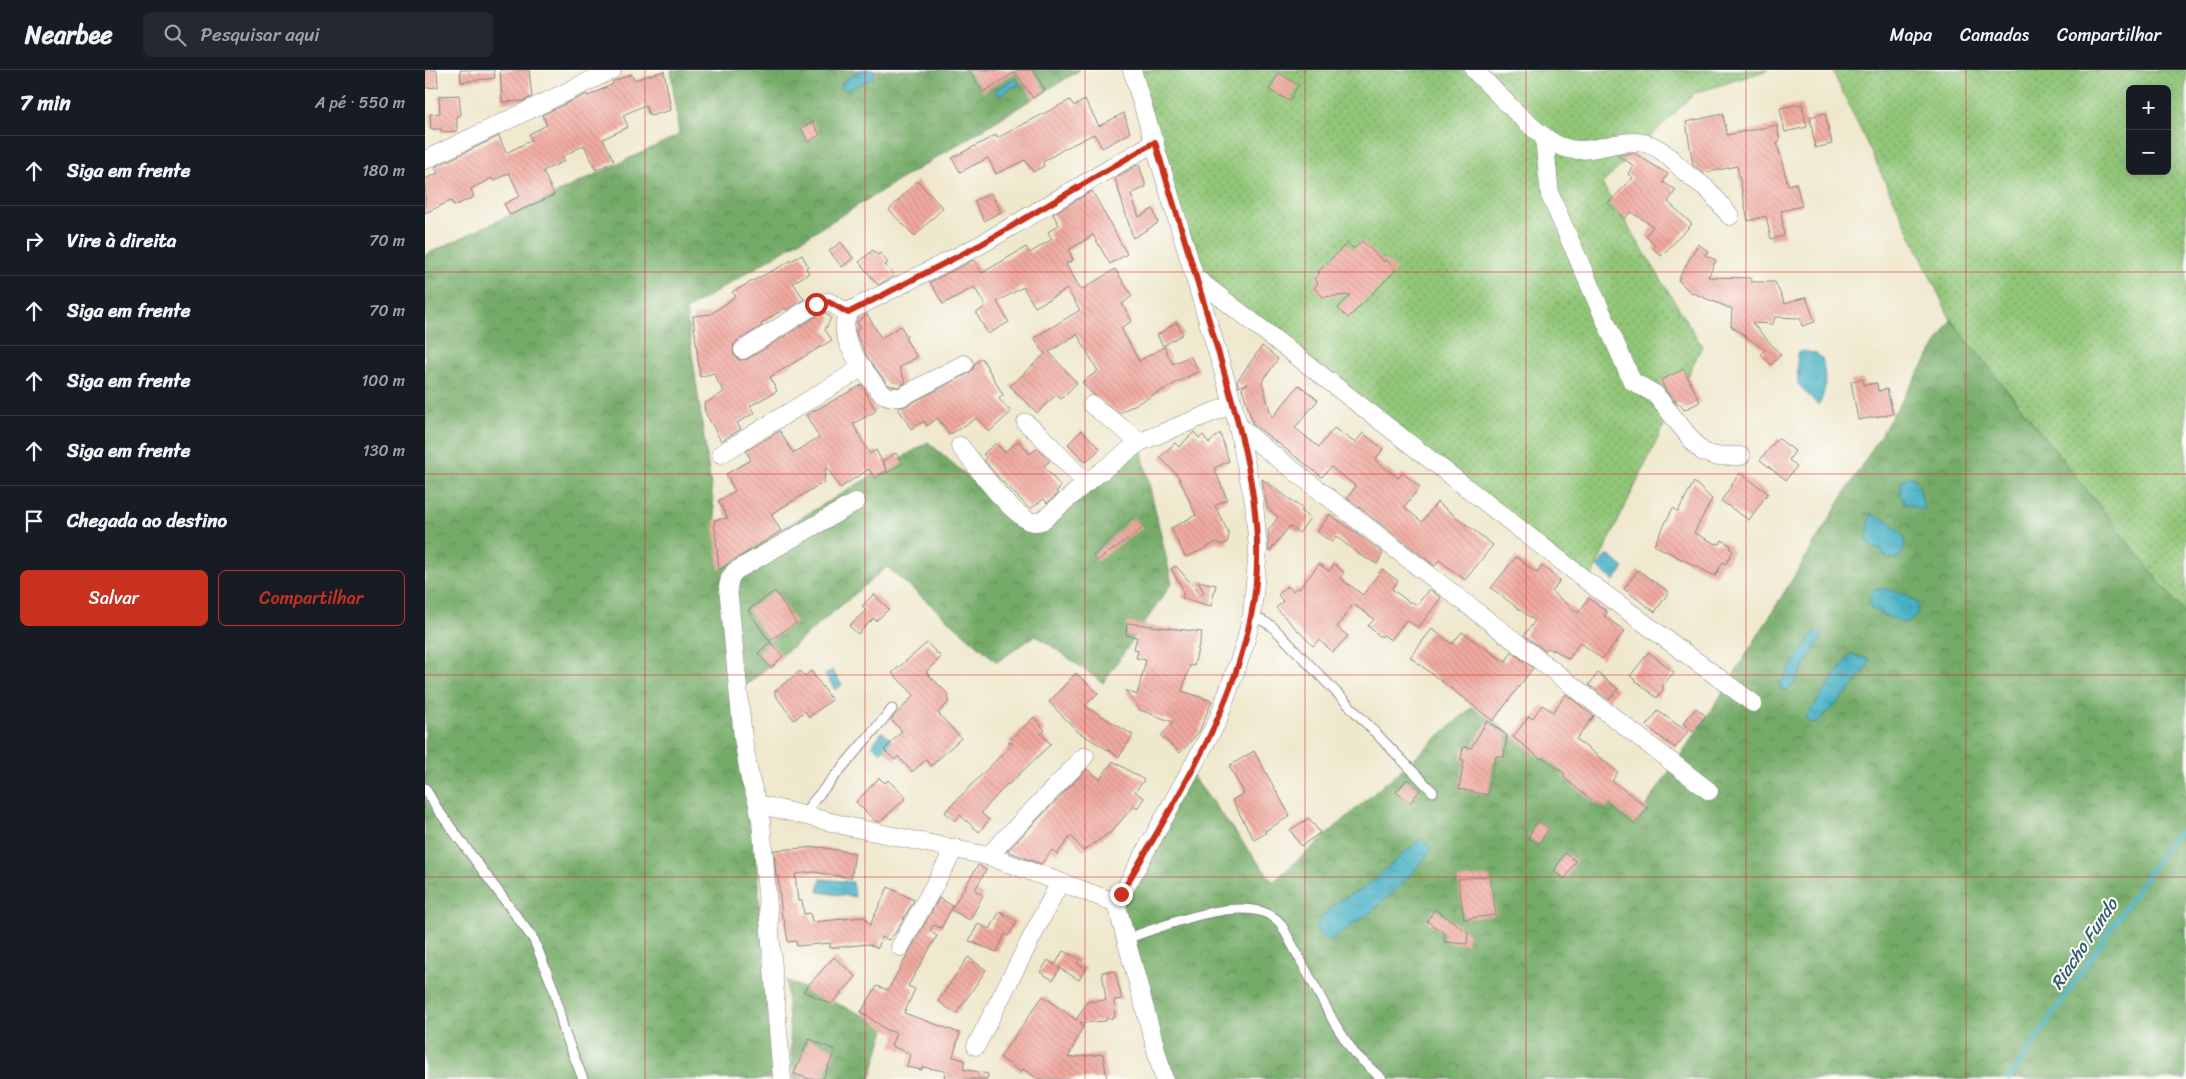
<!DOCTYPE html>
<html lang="pt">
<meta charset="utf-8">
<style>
body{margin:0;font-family:Sriracha,sans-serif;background:#242831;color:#f1f3f6}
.controls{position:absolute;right:15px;top:15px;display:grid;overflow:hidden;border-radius:8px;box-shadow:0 2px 12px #0003}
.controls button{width:45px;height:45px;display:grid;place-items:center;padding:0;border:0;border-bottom:1px solid #363941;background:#171b24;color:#f1f3f6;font:25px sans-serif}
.stop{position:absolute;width:15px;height:15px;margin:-11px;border:4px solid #c8321e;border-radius:50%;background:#fff}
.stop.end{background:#c8321e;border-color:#fff;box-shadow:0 1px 5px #0008}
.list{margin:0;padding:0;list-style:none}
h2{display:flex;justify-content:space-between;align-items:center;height:65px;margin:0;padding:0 20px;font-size:21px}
h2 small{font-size:16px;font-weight:400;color:#9ea1a6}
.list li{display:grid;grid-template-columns:32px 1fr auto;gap:15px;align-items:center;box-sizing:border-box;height:70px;padding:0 20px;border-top:1px solid #363941}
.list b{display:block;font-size:19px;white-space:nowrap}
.list em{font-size:16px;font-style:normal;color:#9ea1a6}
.actions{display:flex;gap:10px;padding:15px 20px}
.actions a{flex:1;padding:11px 0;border:1px solid #c8321e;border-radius:8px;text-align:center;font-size:18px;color:#c8321e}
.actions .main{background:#c8321e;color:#fff}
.icon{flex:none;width:28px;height:28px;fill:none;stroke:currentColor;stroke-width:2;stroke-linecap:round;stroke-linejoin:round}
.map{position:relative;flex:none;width:1761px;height:1009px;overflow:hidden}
header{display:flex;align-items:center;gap:30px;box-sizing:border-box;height:70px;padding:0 25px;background:#171b24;border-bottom:1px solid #363941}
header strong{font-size:24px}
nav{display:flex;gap:28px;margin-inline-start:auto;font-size:18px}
.search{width:350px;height:45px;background:#242831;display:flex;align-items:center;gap:12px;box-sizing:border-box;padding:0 18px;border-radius:8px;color:#9ea1a6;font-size:19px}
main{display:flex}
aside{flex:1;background:#171b24}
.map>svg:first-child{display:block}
</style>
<header>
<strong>Nearbee</strong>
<div class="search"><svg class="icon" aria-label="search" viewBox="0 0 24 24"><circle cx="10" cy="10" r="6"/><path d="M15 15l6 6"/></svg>Pesquisar aqui</div>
<nav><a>Mapa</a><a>Camadas</a><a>Compartilhar</a></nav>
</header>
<main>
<aside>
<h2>7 min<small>A pé · 550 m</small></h2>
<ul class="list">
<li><svg class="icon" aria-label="ahead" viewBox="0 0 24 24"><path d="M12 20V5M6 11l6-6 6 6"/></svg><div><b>Siga em frente</b></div><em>180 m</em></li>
<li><svg class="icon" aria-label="right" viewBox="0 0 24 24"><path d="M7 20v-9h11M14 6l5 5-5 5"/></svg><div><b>Vire à direita</b></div><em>70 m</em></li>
<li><svg class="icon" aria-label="ahead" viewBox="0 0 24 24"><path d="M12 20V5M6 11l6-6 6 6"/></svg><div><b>Siga em frente</b></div><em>70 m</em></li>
<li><svg class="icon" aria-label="ahead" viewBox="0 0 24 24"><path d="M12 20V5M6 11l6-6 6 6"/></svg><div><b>Siga em frente</b></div><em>100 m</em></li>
<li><svg class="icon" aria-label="ahead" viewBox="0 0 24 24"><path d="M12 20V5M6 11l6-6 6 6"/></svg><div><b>Siga em frente</b></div><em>130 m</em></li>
<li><svg class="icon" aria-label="arrive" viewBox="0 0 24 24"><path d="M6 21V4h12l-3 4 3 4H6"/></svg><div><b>Chegada ao destino</b></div></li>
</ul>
<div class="actions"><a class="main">Salvar</a><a>Compartilhar</a></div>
</aside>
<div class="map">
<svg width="1761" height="1009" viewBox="0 0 1761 1009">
<defs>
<pattern id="grass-dots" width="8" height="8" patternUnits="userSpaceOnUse" patternTransform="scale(1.25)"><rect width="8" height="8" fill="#91c678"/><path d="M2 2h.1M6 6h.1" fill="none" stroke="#76a064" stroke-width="1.8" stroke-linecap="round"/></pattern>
<pattern id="forest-crowns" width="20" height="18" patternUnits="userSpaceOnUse" patternTransform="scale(1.25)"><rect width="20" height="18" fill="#74ab68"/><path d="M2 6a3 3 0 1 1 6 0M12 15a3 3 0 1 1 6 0" fill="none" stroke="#5f8b57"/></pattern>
<pattern id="water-ripples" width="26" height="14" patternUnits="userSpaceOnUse" patternTransform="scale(1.25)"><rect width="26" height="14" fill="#46b1c4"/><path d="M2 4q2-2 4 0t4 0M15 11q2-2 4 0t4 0" fill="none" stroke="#3a90a0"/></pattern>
<pattern id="building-back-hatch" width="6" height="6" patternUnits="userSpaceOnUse" patternTransform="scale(1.25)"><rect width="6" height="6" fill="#f0a99f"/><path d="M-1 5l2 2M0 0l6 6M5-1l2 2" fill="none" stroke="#ce918a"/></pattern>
</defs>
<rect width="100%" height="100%" fill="#fdfcf7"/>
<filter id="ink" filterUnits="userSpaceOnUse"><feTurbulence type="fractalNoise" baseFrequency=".02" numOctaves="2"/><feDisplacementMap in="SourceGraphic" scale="10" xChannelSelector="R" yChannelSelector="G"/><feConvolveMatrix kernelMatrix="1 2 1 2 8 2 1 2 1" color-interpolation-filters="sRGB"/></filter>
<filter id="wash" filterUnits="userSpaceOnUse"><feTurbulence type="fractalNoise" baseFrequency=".0096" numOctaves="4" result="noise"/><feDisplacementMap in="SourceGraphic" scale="20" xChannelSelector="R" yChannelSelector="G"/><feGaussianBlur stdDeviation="1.12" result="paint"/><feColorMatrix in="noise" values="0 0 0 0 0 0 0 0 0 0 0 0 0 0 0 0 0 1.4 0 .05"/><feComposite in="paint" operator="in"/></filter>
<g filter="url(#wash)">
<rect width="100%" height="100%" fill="#efe8cd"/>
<g fill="url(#grass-dots)" stroke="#5a745a" fill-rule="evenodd">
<polygon points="712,0 1343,0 1270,23 1177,114 1277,276 1165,510 777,212"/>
<path d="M1407,0H1761V545L1526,250ZM1705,19H1742V101H1705Z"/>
</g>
<g fill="url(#forest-crowns)" stroke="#4b6652">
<polygon points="246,0 655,0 261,240 297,495 503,372 610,464 715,374 747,513 678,613 611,565 572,592 462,497 318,618 348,1009 0,1009 0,185 254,65"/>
<polygon points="1526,250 1761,545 1761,1009 748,1009 694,833 766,704 848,812 1047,637 1210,752 1297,624"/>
<polygon points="361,910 461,956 445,1009 368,1009"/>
</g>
<g fill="url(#water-ripples)" stroke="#346a80">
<polygon points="436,0 449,0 449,7 421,21 416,16 418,12"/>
<polygon points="591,8 594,14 573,26 570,20"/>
<path d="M1379,281L1389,283L1397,288C1400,303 1403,323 1393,335L1373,314L1372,283Z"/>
<polygon points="1482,407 1489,408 1493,415 1500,440 1480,434 1475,424 1477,411"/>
<path d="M1445,444L1464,451L1480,468C1480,480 1476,493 1462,488L1455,478L1449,479L1442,472Z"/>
<polygon points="1182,484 1199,498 1189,511 1172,497"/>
<path d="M1451,519C1466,518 1485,524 1494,536L1491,546L1483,553L1474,552L1446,539L1445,527Z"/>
<polygon points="1394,561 1397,566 1367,617 1360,621 1355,619 1356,612 1389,562"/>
<path d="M1426,584L1445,590C1434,615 1411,634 1391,653H1386L1380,648Z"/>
<polygon points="407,600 417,615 410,620 400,605"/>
<polygon points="457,662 467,670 456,682 447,675"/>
<path d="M995,769L1002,774L1006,780L984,807L946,842L905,871C897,869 895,864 891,857C897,842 923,823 938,819Z"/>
<polygon points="396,809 428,812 430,827 393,822"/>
</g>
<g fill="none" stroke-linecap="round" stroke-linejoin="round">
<polyline stroke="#46b1c4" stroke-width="4.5" points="1584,1009 1748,767 1761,758"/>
</g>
<g id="blocks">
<g fill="url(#building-back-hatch)">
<polygon points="0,0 12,0 13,17 0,18"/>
<polygon points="35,0 69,0 70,8 36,12"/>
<polygon points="75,0 104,0 107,27 98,31 77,32"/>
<polygon points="543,0 608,0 620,20 608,28 591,2 558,22"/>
<polygon points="239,1 246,40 225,46 220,35 198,45 203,57 178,69 189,91 171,100 159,75 137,87 140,91 118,101 129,125 85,145 79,134 95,126 84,103 68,111 67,108 46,119 49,127 29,136 26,131 0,143 0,109 13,103 10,97 74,66 81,83 107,70 104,64 122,55 117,45 162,24 163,26 188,14 187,12 206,4 209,10"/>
<polygon points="854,3 873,15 865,31 844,20"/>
<polygon points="34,25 36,45 32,46 32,61 16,62 16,59 6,59 5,44 15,43 14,26"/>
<polygon points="645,30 649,36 660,30 674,56 699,43 705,63 677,78 669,64 639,79 618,92 619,96 608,102 600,90 571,104 563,88 535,102 527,88 571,65 572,68"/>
<polygon points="1377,34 1382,57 1360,62 1355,38"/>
<polygon points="1400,43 1407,74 1390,78 1385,47"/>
<polygon points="1298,44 1302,65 1352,55 1355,72 1352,73 1363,115 1371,113 1377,136 1356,141 1359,166 1346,169 1341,146 1323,151 1312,96 1279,103 1268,95 1261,52"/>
<polygon points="388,52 395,65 383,72 376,58"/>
<polygon points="1209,83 1243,104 1238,112 1251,120 1243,132 1267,154 1236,186 1228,178 1230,176 1221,166 1228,156 1206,142 1199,149 1183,133 1208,108 1203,104 1208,95 1192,85"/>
<polygon points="714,94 721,117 706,124 714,147 728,139 733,153 708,168 690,108"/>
<polygon points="492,111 518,138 490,166 464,140"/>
<polygon points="667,121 702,184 685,194 668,165 644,180 648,190 641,194 656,220 690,199 707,226 697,234 707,251 696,258 714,291 739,277 748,294 765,286 774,301 694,343 666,323 657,312 673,301 652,264 624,282 652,313 636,329 631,325 612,343 585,316 620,284 609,268 655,240 642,219 610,237 598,217 572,232 584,252 563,264 551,243 561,236 549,217 518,234 505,212 549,190 557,203 601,177 605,183 627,169 623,162 634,155 628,144"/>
<polygon points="566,123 576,142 559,151 549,131"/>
<polygon points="937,171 959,192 961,190 971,200 923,248 913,238 926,225 898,227 889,218 893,213 889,209 895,203 893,202 922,173 928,178 930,178"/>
<polygon points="416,172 428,188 417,197 404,181"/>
<polygon points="1273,174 1283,181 1280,185 1291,190 1283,207 1326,208 1326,212 1350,212 1360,234 1381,227 1390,252 1377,256 1375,248 1350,247 1348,254 1327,253 1356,285 1346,295 1336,284 1340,280 1306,256 1307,239 1265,222 1253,210"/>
<polygon points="448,180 452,185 455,183 463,193 460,195 469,206 453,215 434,192"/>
<polygon points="377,185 383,196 381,198 384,203 368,213 379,229 362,240 360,238 336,254 337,256 312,271 308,276 309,285 314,290 323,289 395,244 402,243 406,248 400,260 407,270 345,307 352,321 325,336 329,343 312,353 316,359 296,371 280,342 279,334 299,322 288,303 275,307 268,246 286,244 311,226 307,222"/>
<polygon points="442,244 456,268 476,256 482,267 480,268 492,287 474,298 481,313 473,317 463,315 443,288 432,266 431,260 435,258 432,252"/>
<polygon points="752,252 758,264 738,276 732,265"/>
<polygon points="837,276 853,289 837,312 847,348 874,315 893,330 870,358 894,377 909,358 930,373 938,363 958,379 950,390 973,408 978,403 995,417 979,437 997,452 1012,432 1068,475 1040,510 1014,490 1010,496 922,428 931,416 906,397 897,407 828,354 817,318 823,313 814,317 812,311"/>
<polygon points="557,288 578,325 574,329 586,342 564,362 552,348 524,365 513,348 502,356 499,351 486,359 473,338 481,336 544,303 548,299 549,294"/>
<polygon points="1259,299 1275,332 1259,340 1256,334 1253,335 1241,321 1236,310"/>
<polygon points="1438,309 1439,315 1452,313 1453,321 1462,319 1468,344 1433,350 1426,311"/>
<polygon points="437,315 451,341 428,354 445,384 451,380 462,401 449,408 444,399 415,418 401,396 399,412 346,444 356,461 294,500 289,450 303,448 293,431 310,421 301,404 326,390 321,381 355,361 368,383 394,367 381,345"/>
<polygon points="657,360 675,379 661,392 643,374"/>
<polygon points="769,362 774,368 778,365 784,373 795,363 804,391 789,398 802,429 790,436 804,464 802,473 796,475 792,472 765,486 760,486 746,458 771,445 753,406 735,387 750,373 754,377"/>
<polygon points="1353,368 1370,381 1364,390 1372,396 1361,410 1335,390"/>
<polygon points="594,371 605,384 612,378 625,391 619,396 636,417 631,422 633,424 622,433 619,429 605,439 574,408 559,390 562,388 558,384 571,373 579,382"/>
<polygon points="471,383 478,393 462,403 458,391"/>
<polygon points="1315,403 1343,423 1324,450 1296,431"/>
<polygon points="837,409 878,439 876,441 885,448 874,463 865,456 844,482 843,461 853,447 842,438"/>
<polygon points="1269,412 1287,429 1269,463 1291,474 1292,473 1295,474 1297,470 1306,476 1305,479 1308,481 1301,494 1298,492 1290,506 1229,475 1248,438 1253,441"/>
<polygon points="905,444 958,483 952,494 933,484 911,466 907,472 892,462"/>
<polygon points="708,447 718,458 672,491 668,486"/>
<polygon points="1091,487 1112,503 1117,496 1135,510 1127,522 1153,543 1164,528 1182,542 1179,546 1200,561 1177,589 1155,572 1144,589 1128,579 1127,581 1123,578 1120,581 1099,565 1110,551 1066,518"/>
<polygon points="894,494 904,501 909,494 919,502 915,508 938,525 957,499 973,511 967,519 985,533 986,531 992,535 1004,519 1016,528 993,558 981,550 966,570 958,565 956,567 943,556 949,549 928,534 912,557 923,566 908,582 894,570 888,576 851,538 858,531 853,525 862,516 868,521 872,517 874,519"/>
<polygon points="751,496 776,525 779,523 773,511 791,515 786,536 757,528 759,521 746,499"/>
<polygon points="1213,500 1244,522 1230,542 1199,519"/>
<polygon points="350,521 371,553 344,571 323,540"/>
<polygon points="449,524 464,539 451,551 449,548 433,564 424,556 441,540 437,536"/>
<polygon points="702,553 777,562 769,596 765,595 757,621 787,631 774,662 755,683 736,666 748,652 715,640 700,620 712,625 721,590 711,588 713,580 709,579 712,567 701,565"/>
<polygon points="1007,559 1027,574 1037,562 1080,592 1087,582 1108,598 1068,651 985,587"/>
<polygon points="345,572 358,586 346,598 333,583"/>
<polygon points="502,573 516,587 501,602 523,624 523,633 513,643 536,668 506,696 501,690 487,702 473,686 470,690 459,680 477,661 466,650 489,625 467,603"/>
<polygon points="1224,582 1249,602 1237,616 1239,618 1232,628 1205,606"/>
<polygon points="375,601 380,606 386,601 407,630 384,647 380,641 369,650 350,625 350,621"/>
<polygon points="651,603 673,623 660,636 708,665 694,687 652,661 624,632"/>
<polygon points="1173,603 1193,619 1184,630 1164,615"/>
<polygon points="1141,624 1169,646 1151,669 1193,702 1187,711 1223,738 1210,754 1185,734 1181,739 1169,732 1138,707 1140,704 1118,687 1116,689 1088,667 1104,646 1107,649 1117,635 1128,642"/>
<polygon points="1271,638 1281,646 1269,662 1258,654"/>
<polygon points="1233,641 1263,662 1250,678 1221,656"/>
<polygon points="609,647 620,660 616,664 626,674 583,715 582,714 556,743 564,750 554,762 535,745 530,751 520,742 588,673 583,672"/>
<polygon points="1062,651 1082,665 1079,687 1071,686 1069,694 1068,694 1063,725 1034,719 1039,690 1036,690 1038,677 1046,678"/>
<polygon points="829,681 865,746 840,761 841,763 829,770 807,730 819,723 804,696"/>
<polygon points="688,691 719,710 710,722 719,728 712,739 709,736 686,762 658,781 646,766 632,784 627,780 616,794 582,781 662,699 675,709"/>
<polygon points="454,708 460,713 463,710 481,728 455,752 450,751 431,732"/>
<polygon points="982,709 995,720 985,733 971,722"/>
<polygon points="884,748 895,763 876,776 865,760"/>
<polygon points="1112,751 1124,758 1114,774 1103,768"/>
<polygon points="394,777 430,783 426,808 389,802 370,804 373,831 377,831 379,844 385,843 387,852 439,847 445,855 463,817 489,830 471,862 464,870 457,867 453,878 443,874 405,878 405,873 372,876 371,871 363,872 359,848 357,848 353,806 351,806 349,780"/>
<polygon points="1140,783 1151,791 1140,809 1129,801"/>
<polygon points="553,795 561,800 550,820 558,825 545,850 526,840"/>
<polygon points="1065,806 1071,845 1039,849 1033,809"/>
<polygon points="514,828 528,836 516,858 508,855 505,861 512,866 483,916 490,919 479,943 535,963 528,987 540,990 538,999 563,1004 562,1009 519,1009 520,1001 497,997 497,1000 482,997 485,984 466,976 471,963 462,960 436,942 452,916 463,920"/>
<polygon points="1010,839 1043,862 1042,874 1019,872 1020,864 1002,851"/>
<polygon points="575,841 592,852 583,866 580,864 572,882 544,871 553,854 565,859"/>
<polygon points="638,881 655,889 652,893 661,898 654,910 633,897 635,898 628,910 615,902 623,890 630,895"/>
<polygon points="409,887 431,907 406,934 378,921"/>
<polygon points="543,887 561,900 531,944 513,931"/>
<polygon points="690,901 697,929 689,930 690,948 681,949 681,951 655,953 658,956 643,988 678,984 682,1009 613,1009 598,999 596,1002 575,987 618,926 651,950 662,932 681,930 677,902"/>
<polygon points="384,969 410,980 398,1009 385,1009 369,1004"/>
</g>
</g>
</g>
<g filter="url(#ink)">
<use href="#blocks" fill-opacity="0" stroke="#888584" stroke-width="1"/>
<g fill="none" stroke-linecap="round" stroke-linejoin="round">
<g stroke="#888584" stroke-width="11">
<g id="lane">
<polyline points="827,545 847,556 1008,722"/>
<polyline points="0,718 13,740 109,870 129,920 139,961 158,1009"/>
<polyline points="380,746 386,734 467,639"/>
<path d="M701,869C736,857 827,818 856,854L910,954L929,983L957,1009"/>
</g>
</g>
<g stroke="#888584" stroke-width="19">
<g id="street">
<polyline points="707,0 808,334 829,432 833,480 827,545 819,577 792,652 692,833 693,840 739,1009"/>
<path d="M1049,0C1071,21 1111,67 1137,77C1160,86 1185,72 1208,72C1232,71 1246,89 1262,104C1269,110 1277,114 1283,120C1291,128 1298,138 1305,146"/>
<polyline points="1119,67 1125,125 1207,311 1230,324 1270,374 1278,382 1290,386 1316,386"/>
<polyline points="0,90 187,0"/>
<polyline points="772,209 1162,511 1328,633"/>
<polyline points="318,280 391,234 404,232 423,243"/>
<path d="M539,294L476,327C468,328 463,327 456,323C443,304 402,260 428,239L555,175L730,72"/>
<polyline points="667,335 715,372"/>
<polyline points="601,353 614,364 661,413"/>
<polyline points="814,356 837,376 1284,721"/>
<path d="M535,376C554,399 576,433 602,450C607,453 612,452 617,451L661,413L715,372L808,334"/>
<polyline points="296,384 438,297"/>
<polyline points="333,734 426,757 563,786 635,812"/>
<polyline points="563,786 660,686"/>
<polyline points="475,877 530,778"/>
<polyline points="551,976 635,812 692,833"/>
<polyline points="357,1009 336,751 333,734 325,709 318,668 303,517 305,508 310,501 431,432"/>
</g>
</g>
<use href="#lane" stroke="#fff" stroke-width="9"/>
<use href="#street" stroke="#fff" stroke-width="18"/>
</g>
</g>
<g fill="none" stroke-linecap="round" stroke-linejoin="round" filter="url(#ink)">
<path stroke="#c8321e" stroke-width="6" d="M391,234L404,232L423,243L555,175L730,72C749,136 769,199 788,264C814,354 846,451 826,546C806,648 747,736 696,824"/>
</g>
<path fill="none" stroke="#d62828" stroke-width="1" stroke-opacity="0.55" d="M220,0V1009M440,0V1009M660,0V1009M880,0V1009M1101,0V1009M1321,0V1009M1541,0V1009M0,202H1761M0,404H1761M0,605H1761M0,807H1761"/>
<g text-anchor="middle" stroke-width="4" stroke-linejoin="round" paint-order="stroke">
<g font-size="18" font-style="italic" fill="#305b72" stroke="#fdfcf7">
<text transform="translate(1659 874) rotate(-56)" y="6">Riacho Fundo</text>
</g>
</g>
</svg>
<div class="controls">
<button>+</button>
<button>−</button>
</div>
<div class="stop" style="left:391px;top:234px"></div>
<div class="stop end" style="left:696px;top:824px"></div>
</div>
</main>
